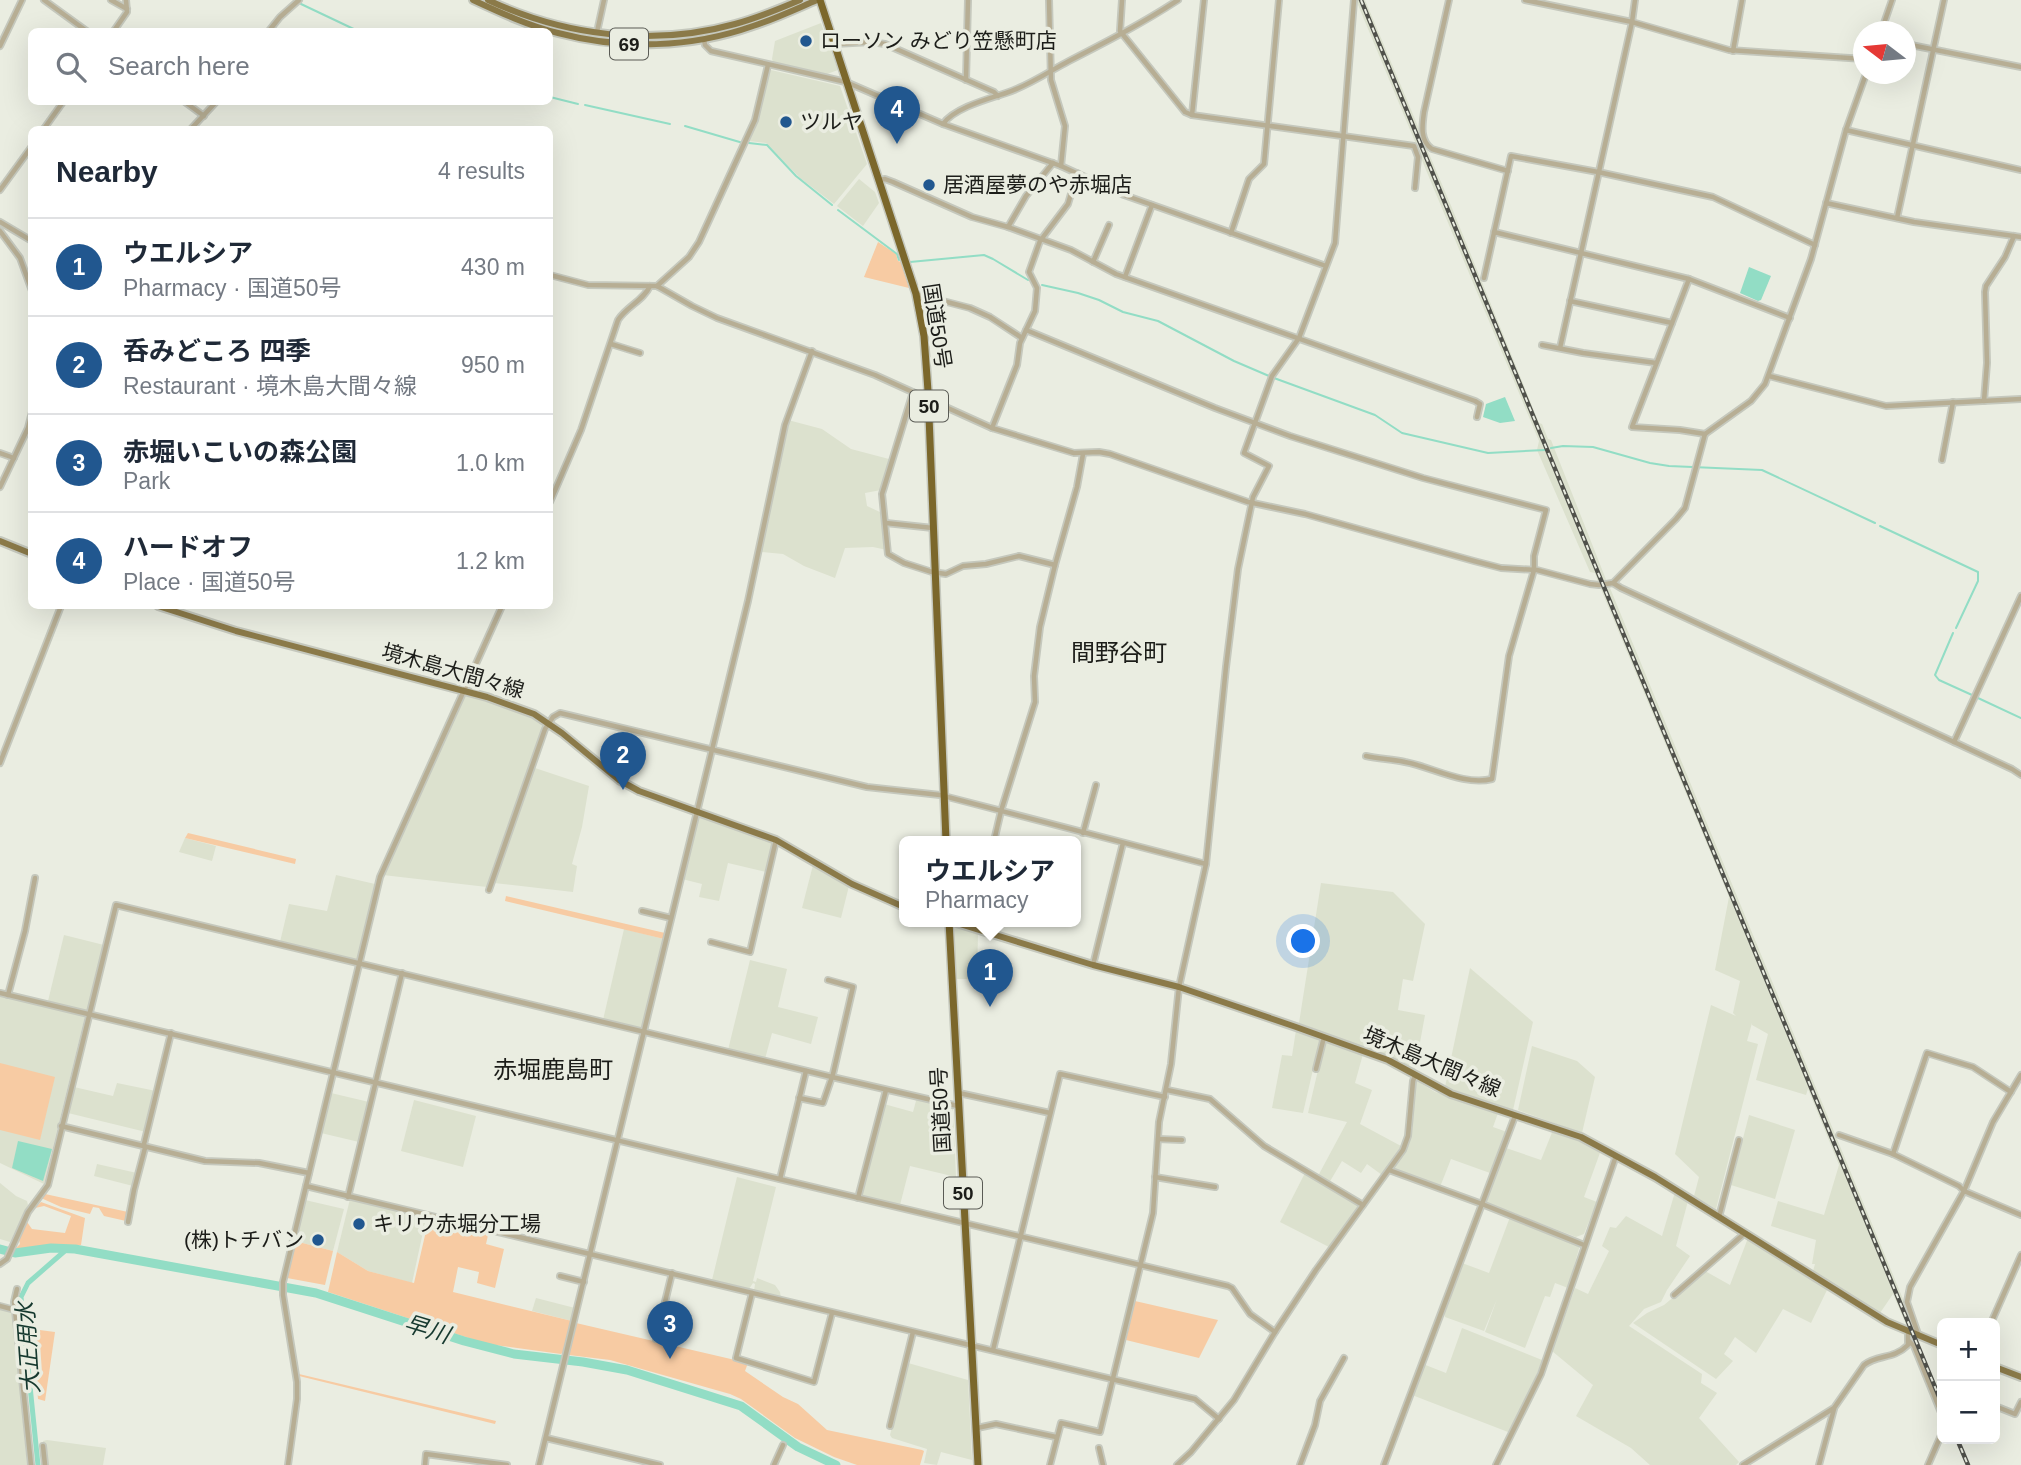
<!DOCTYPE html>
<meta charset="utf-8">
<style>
body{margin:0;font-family:Arial,"Noto Sans JP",sans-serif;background:#f2f2f3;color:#1f2937}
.controls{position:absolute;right:21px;bottom:21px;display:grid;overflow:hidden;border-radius:10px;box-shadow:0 7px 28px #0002}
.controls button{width:63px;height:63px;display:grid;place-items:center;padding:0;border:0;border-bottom:2px solid #e0e1e3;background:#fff;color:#1f2937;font:35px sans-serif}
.compass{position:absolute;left:1853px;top:21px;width:63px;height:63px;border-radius:50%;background:#fff;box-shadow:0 7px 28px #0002;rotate:286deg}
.you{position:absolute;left:1304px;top:942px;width:24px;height:24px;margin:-18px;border:5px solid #fff;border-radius:50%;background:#1a73e8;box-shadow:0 0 0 10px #1a73e833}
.badge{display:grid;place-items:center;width:46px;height:46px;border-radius:50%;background:#21578f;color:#fff;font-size:23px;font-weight:700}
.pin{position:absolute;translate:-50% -58px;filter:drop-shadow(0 2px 4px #0008)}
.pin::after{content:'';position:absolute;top:37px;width:24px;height:21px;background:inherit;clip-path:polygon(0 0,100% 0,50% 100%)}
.popup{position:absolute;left:899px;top:836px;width:182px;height:91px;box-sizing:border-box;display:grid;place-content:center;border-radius:10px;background:#fff;filter:drop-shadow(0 2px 5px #0005);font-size:23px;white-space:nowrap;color:#747a83}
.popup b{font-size:26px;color:#1f2937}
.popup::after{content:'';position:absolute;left:50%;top:100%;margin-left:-14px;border:14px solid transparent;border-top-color:#fff}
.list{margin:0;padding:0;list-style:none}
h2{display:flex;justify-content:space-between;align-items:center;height:91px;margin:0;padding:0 28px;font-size:30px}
h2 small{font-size:23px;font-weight:400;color:#747a83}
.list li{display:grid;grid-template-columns:46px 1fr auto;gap:21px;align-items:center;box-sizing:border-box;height:98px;padding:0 28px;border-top:2px solid #e0e1e3}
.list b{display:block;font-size:26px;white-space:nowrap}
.list p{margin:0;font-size:23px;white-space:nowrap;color:#747a83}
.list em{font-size:23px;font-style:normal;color:#747a83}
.icon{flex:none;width:38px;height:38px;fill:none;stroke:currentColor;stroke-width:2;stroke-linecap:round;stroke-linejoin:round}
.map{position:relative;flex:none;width:2021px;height:1465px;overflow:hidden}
.search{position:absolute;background:#fff;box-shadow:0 7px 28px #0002;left:28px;top:28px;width:525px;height:77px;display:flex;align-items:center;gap:18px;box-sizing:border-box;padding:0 24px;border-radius:10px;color:#747a83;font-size:26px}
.panel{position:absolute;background:#fff;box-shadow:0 7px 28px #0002;left:28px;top:126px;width:525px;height:483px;border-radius:10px}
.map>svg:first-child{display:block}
</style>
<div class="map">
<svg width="2021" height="1465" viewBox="0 0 2021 1465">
<rect width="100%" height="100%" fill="#eaede1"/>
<g fill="#dce1ce">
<polygon points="1356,0 1365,0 1422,136 1422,142 1416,144"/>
<polygon points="821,23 838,70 827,74 773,62 772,59 775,41"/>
<polygon points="771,70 840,86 867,164 834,204 800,178 766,143 749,141 760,111 769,71"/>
<polygon points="1423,144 1427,149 1452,208 1539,423 1542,424 1548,439 1551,440 1607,582 1598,582 1595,573 1590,572 1537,450 1539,441 1416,146"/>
<polygon points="859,179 875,192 879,203 863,226 837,206"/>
<polygon points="788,420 822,429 851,449 889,459 891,461 881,490 865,493 867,506 882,513 887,550 873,547 845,548 835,578 804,566 783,554 762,552 761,547 779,471"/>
<polygon points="1600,587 1610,588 1917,1333 1908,1329 1893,1294 1880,1313 1813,1271 1815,1264 1812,1264 1816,1240 1771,1226 1778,1201 1824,1215 1839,1165 1808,1089 1806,1095 1756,1080 1768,1034 1752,1025 1752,1023 1747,1041 1758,1044 1716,1209 1694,1196 1699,1177 1675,1154 1711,1005 1736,1016 1733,1013 1740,981 1715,970 1729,897"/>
<polygon points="465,693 516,709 543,724 487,887 383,875"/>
<polygon points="535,768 589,786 582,827 572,864 577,866 573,892 494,883"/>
<polygon points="700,817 746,831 773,844 766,872 728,863 719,901 699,897 702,884 682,879 697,818"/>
<polygon points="185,838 216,846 212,861 179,852"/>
<polygon points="813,865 849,886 841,918 802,908"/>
<polygon points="336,875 375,884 357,961 280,942 289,904 327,911"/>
<polygon points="1321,883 1393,892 1425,924 1413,981 1403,979 1398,1010 1425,1015 1415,1070 1375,1052 1299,1023"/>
<polygon points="959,927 978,933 977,979 955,979 955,928"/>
<polygon points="624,929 664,939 641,1029 640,1029 603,1020"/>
<polygon points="64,935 104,945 88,1011 48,1001"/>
<polygon points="750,960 787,969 778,1007 818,1017 811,1044 772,1033 765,1059 728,1050"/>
<polygon points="1470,968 1533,1022 1513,1110 1445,1087"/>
<polygon points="0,995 85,1016 44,1184 0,1163"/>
<polygon points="1296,1030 1320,1039 1303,1113 1272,1108 1282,1055 1292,1056"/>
<polygon points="1325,1040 1363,1054 1355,1083 1372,1090 1360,1124 1401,1146 1382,1175 1367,1164 1361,1173 1342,1161 1329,1183 1318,1176 1347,1122 1308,1113"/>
<polygon points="1532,1046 1577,1061 1595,1077 1582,1133 1518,1110"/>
<polygon points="1417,1081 1435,1092 1498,1113 1493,1127 1507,1132 1490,1173 1451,1159 1440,1187 1393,1169 1409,1144 1412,1133 1416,1082"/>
<polygon points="117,1083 156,1091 146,1132 68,1113 74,1087 113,1096"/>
<polygon points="331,1093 369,1102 359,1142 321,1133"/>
<polygon points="915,1098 953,1108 956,1177 910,1166 900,1205 862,1196 884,1104 913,1112 916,1101"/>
<polygon points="414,1100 476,1116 463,1167 401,1151"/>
<polygon points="1749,1115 1795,1130 1775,1199 1731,1185"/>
<polygon points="1553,1130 1579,1140 1601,1150 1584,1197 1597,1202 1584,1234 1576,1237 1485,1202 1506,1148 1541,1160"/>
<polygon points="97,1164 137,1173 133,1186 94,1176"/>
<polygon points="1305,1173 1360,1206 1329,1247 1280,1222"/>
<polygon points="737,1177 776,1187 753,1281 756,1282 757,1278 775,1285 780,1292 781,1298 756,1292 754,1291 755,1284 753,1283 749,1289 712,1280"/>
<polygon points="0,1183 16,1196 27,1201 28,1205 10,1242 0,1239"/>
<polygon points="1675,1192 1688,1201 1676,1246 1690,1256 1667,1290 1661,1302 1644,1309 1629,1326 1702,1374 1701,1383 1717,1393 1699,1418 1739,1462 1736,1465 1650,1465 1631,1448 1576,1416 1593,1385 1552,1351 1575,1288 1588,1294 1609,1251 1602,1246 1610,1227 1616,1228 1626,1216 1662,1236"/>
<polygon points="350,1199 426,1218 412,1283 368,1271 337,1252"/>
<polygon points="305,1200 344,1209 333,1251 295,1241"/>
<polygon points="1510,1217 1580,1245 1568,1288 1555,1283 1550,1297 1545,1296 1525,1348 1485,1332 1497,1299 1484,1331 1445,1317 1443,1309 1462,1263 1489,1273"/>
<polygon points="1748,1238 1828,1288 1811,1323 1783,1309 1756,1353 1735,1337 1724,1354 1733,1361 1716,1379 1633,1323 1647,1313 1664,1305 1705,1271 1730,1285"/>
<polygon points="536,1298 575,1308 572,1321 532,1311"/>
<polygon points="0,1309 13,1312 27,1465 0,1465"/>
<polygon points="1462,1328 1542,1360 1533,1385 1508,1432 1412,1395 1423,1364 1446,1373"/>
<polygon points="908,1363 968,1380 972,1460 941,1452 937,1465 924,1463 927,1449 892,1438 890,1435"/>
<polygon points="47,1440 106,1448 103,1465 46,1465 43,1441"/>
</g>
<g fill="#f7cba3">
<polygon points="878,242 896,254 898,261 901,262 909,288 864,277"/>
<polygon points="188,833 296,859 295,864 185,838"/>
<polygon points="506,896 665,933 664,939 505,901"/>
<polygon points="0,1063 55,1077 40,1140 0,1130"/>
<polygon points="45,1194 128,1212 126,1221 104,1216 99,1208 93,1207 90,1214 61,1207 41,1198"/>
<polygon points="41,1202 85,1218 81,1245 51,1245 15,1249 20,1244 19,1240 27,1222 32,1229 65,1233 71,1216 44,1206 35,1208"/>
<polygon points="429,1218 489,1231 486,1244 504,1249 495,1288 477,1283 479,1272 458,1267 453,1292 572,1321 566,1347 570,1347 576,1323 748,1363 745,1371 783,1397 798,1404 827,1430 922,1450 924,1451 920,1465 857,1465 834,1457 795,1438 741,1399 730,1394 610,1360 569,1355 570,1350 566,1349 561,1354 487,1344 328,1292 337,1252 368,1271 414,1283"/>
<polygon points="295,1241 333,1251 325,1285 287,1278"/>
<polygon points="1135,1301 1218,1320 1199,1358 1126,1340"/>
<polygon points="32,1329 55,1332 45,1401 38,1399"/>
<polygon points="299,1374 496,1421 495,1424 299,1376"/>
</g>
<g fill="#92ddc5">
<polygon points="1749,267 1771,276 1761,300 1758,301 1740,293"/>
<polygon points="1505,397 1515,421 1500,423 1483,417 1486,404"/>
<polygon points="18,1141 52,1149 43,1181 12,1168"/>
</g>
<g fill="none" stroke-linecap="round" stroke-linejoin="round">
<g stroke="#92ddc5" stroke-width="2">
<polyline points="301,4 360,32"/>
<polyline points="550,97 578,104"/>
<polyline points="585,105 670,124"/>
<polyline points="685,126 743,143"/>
<polyline points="749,143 767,145 796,176 832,205"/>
<polyline points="838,210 897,254 899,260"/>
<polyline points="910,262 984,255 993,259 1028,280"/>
<polyline points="1042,285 1078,293 1099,300 1123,312 1158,321 1234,361 1269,376"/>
<polyline points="1274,378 1375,415 1402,433 1488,453 1545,450"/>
<polyline points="1551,448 1563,446 1593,447 1650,463 1669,466 1762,470 1875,523"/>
<polyline points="1880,526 1978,572 1978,581 1956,628"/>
<polyline points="1953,633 1935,675 1939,680 1972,695"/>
<polyline points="1978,698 2021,718"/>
</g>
<polyline stroke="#92ddc5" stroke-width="5" points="38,1465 21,1297 28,1283 67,1249"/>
<polyline stroke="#92ddc5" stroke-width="9" points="0,1249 15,1253 51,1248 75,1249 316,1293 464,1341 514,1354 583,1362 627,1370 741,1406 798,1447 836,1465"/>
<g stroke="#c5c8bd" stroke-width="8">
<g id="minor">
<polyline points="44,0 88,32"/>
<polyline points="111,0 127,9"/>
<polyline points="1049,0 1051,80 1065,126 1061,166"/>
<polyline points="1122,0 1120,31 1185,112 1192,115 1414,146 1418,157 1415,188"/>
<path d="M1449,0L1424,112C1422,126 1420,141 1432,149L1508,171"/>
<polyline points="1525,0 1632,22 1729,50 1864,59"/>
<polyline points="113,32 127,12 126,0"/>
<polyline points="268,32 280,17 299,0"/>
<polyline points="597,32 604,0"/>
<polyline points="1881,32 1892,0"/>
<polyline points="704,39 705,45 711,51 846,82 943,124 1061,166 1124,195 1326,266"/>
<polyline points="834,44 871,42 885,44 994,92 998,96"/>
<polyline points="1906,44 2021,67"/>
<polyline points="0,46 22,0"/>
<polyline points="1733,51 1742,0"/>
<polyline points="966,80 968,0"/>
<polyline points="185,102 204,116"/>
<polyline points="1192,115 1204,0"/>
<path d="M943,124C954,108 988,99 1006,93C1028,86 1048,72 1069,61C1106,42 1143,23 1178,0"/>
<polyline points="43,130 63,102"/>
<polyline points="190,130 216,102"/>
<polyline points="1846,130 2021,170"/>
<polyline points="879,180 885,179 893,182 972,217 1008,227 1071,250 1116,274 1475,401 1480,404 1477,417"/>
<polyline points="0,190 32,146"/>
<polyline points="1826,203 1914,222 2021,237"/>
<polyline points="1897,218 1944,0"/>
<polyline points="0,222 32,241"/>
<polyline points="1008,227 1026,196 1053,163"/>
<polyline points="0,231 20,258 32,291"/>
<polyline points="1494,232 1689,279 1790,318"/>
<polyline points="1231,233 1249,179 1264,164 1279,0"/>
<polyline points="1093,262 1109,225"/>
<polyline points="550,275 588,285 657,286 692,306 717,318 875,375 992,428 1074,453 1099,452 1110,454 1248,502 1305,514 1474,561 1501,568 1537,570 1590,584 1599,585 1613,583 1676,519 1685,508 1705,434 1751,401 1765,384 1811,259 1846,130 1866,74"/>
<polyline points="1125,277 1152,205"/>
<polyline points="1484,278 1511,156 1598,172 1713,197 1815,245"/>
<polyline points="1689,279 1632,427 1680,430 1705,434"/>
<polyline points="657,286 689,257 699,242 755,120 768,65"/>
<polyline points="916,294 970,308 990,317 1022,338"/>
<polyline points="1570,301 1672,323"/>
<path d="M1026,330L1215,408L1290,436L1423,478L1546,510L1534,556V570L1509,656L1492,779C1464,786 1432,767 1405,762C1392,759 1379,759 1366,756"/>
<polyline points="611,344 640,353"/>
<polyline points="1542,345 1583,353 1656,363"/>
<polyline points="1560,348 1632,22 1635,0"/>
<polyline points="1769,376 1886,406 2021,399"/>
<polyline points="913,392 882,494 888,554 904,563 932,572 946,574 963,566 986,564 1019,556 1055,565"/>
<polyline points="1984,401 1987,363 1985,292 1986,286 2005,257 2014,236"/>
<polyline points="992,428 1017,365 1020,343 1035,311 1037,288 1029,272 1040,241 1068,204 1077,173"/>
<polyline points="0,453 14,458"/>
<polyline points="1942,460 1953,402"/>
<polyline points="0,487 28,428 32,412"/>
<path d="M550,502L581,430L618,320C626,307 644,300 650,286"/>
<polyline points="886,523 933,528"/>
<polyline points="1613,583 1621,588 1954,742 2012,769 2021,775"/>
<polyline points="1954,742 2021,596"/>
<polyline points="0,763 61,606"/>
<polyline points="1083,833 1096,785"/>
<polyline points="994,841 1001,811 1035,702 1034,676 1040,627 1055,565 1077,487 1083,454"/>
<polyline points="489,890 545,729 553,717 560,713 867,787 940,795 1206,864"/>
<polyline points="642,911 671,918"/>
<polyline points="711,942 750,952 776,840"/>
<polyline points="1093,965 1123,843"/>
<polyline points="0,993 1228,1286 1232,1288 1250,1314 1275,1332"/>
<polyline points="8,995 25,931 35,878"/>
<polyline points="1316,1069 1324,1037"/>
<polyline points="1167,1090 1210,1099 1264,1146 1363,1205"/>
<polyline points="959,1093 1050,1113"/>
<polyline points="799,1098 823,1103 833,1074 853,987 828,980"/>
<polyline points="61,1126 205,1161 259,1163 309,1173"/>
<polyline points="1839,1135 1893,1154 1959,1186 1964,1191 2021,1215"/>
<polyline points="1158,1139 1182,1140"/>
<polyline points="1893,1154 1927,1053 1973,1067 2011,1092"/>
<polyline points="1389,1170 1482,1204 1584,1245"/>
<polyline points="1155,1177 1215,1187"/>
<polyline points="780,1179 806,1071"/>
<polyline points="306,1186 1195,1399 1219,1419"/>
<polyline points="348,1197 402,973"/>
<polyline points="858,1198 886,1090"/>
<polyline points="1719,1217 1739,1140"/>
<polyline points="128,1222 134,1190 145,1148 144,1144 171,1033"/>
<polyline points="0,1264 7,1259 28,1212 48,1185 116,905 832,1077 958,1106"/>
<polyline points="560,1276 584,1282"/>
<polyline points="752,1293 736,1358 814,1382 832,1313"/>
<polyline points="1674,1295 1745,1233"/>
<polyline points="0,1306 15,1310 31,1465"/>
<polyline points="15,1310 14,1302 17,1289"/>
<polyline points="1991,1323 2021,1255"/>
<polyline points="1918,1334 1907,1302 1910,1287 1964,1191 1993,1122 2021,1075"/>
<polyline points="656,1339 672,1273"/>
<polyline points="1909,1341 1914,1346 1942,1415"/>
<polyline points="993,1350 1060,1074 1165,1097"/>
<polyline points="1995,1406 2015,1414 2021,1402"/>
<polyline points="890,1426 913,1332"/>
<polyline points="977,1428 996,1424 1056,1437"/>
<polyline points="546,1438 660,1465"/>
<polyline points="43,1446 45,1465"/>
<polyline points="1099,1448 1103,1465"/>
<polyline points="288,1465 297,1399 297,1382 283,1295 283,1282 380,877 502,606"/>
<polyline points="425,1465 426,1454 507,1465"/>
<polyline points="539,1465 748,601 785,425 812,351"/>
<polyline points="774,1465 783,1445"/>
<polyline points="1050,1465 1061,1423 1100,1432 1153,1213 1159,1122 1171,1064 1179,987 1206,864 1226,667 1238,569 1253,497 1269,466 1244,453 1272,376 1299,338 1335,243 1354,0"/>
<polyline points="1177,1465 1191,1452 1234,1400 1275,1332 1316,1270 1403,1150 1408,1136 1413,1081 1415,1076"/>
<polyline points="1300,1465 1315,1425 1320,1401 1344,1358"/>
<polyline points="1384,1465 1515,1116"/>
<polyline points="1496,1465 1541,1374 1616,1156"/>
<path d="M1743,1465L1834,1408L1864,1365C1878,1354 1893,1360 1908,1345V1332"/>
<polyline points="1819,1465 1834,1409"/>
<polyline points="1928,1465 1942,1433"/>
</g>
</g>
<g stroke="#c5c8bd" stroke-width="10">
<g id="major">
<path d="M473,0C501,13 529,26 558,33C622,50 691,48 753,26C775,19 796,9 817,0"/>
<path d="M488,0C564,36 653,47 735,24C757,18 779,9 800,0"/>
<polyline points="0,541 32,554"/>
<polyline points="158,606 236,631 487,697 534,714 562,733 619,780 639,791 776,840 852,884 904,907"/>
<polyline points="950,921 1093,965 1179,987 1296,1027 1388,1060 1451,1094 1581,1137 1655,1177 1887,1322 1942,1345"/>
<polyline points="1995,1367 2021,1377"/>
</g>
</g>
<g stroke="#c5c8bd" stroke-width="10">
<g id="highway">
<polyline points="820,0 916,294 924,336 928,391 946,841"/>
<polyline points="949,921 978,1465"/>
</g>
</g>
<use href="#minor" stroke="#b7ae94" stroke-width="4.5"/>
<use href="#major" stroke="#8b7a49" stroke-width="6"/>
<use href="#highway" stroke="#7b672b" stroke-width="7"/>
<g stroke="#50514b" stroke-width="4.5">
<g id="rail">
<polyline points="1361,0 1942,1404"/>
<polyline points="1957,1439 1968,1465"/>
</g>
</g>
<use href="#rail" stroke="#eaede1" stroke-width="2" stroke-dasharray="5" stroke-linecap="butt"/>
</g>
<g fill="#21578f" stroke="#eaede1" stroke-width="2.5">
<circle cx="806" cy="41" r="7"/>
<circle cx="786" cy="122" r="7"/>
<circle cx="929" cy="185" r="7"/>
<circle cx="359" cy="1224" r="7"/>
<circle cx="318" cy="1240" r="7"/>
</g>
<g text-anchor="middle" stroke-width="7" stroke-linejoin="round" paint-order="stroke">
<g fill="#eaede1" stroke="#5a5b55" stroke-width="2">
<rect x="610" y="28.5" width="38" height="31" rx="5"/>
<rect x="910" y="390.5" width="38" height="31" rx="5"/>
<rect x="944" y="1177.5" width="38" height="31" rx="5"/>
</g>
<g font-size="19" font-weight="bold" fill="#1c1d19">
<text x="629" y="51">69</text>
<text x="929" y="413">50</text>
<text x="963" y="1200">50</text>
</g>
<g font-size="21" fill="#1c1d19" stroke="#eaede1" text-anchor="start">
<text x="820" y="48">ローソン みどり笠懸町店</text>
<text x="800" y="129">ツルヤ</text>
<text x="943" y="192">居酒屋夢のや赤堀店</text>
<text x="373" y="1231">キリウ赤堀分工場</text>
<text x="304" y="1247" text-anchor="end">(株)トチバン</text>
</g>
<g font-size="21" fill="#1c1d19" stroke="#eaede1">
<text transform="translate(937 326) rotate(81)" y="7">国道50号</text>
<text transform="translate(453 671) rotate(16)" y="7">境木島大間々線</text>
<text transform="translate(1432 1062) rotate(23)" y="7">境木島大間々線</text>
<text transform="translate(941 1110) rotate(-93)" y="7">国道50号</text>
</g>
<g font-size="23" font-style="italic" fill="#15382e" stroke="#eaede1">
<text transform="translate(427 1329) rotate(17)" y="8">早川</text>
<text transform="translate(28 1348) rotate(-94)" y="8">大正用水</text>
</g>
<g font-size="24" fill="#1c1d19" stroke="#eaede1">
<text x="1119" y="661">間野谷町</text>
<text x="553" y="1078">赤堀鹿島町</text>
</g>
</g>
</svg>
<div class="controls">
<button>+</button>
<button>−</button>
</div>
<svg class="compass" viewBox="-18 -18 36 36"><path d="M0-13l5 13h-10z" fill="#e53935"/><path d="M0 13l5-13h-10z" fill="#747a83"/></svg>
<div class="you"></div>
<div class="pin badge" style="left:990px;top:1007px">1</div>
<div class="popup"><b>ウエルシア</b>Pharmacy</div>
<div class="pin badge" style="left:623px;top:790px">2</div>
<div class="pin badge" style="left:670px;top:1359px">3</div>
<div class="pin badge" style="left:897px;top:144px">4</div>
<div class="search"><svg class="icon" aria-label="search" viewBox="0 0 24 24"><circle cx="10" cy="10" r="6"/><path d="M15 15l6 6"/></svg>Search here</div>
<section class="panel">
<h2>Nearby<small>4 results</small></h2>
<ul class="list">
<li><span class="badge">1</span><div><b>ウエルシア</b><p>Pharmacy · 国道50号</p></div><em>430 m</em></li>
<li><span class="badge">2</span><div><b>呑みどころ 四季</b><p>Restaurant · 境木島大間々線</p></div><em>950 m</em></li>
<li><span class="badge">3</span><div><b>赤堀いこいの森公園</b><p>Park</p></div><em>1.0 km</em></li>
<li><span class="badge">4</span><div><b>ハードオフ</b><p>Place · 国道50号</p></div><em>1.2 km</em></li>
</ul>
</section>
</div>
